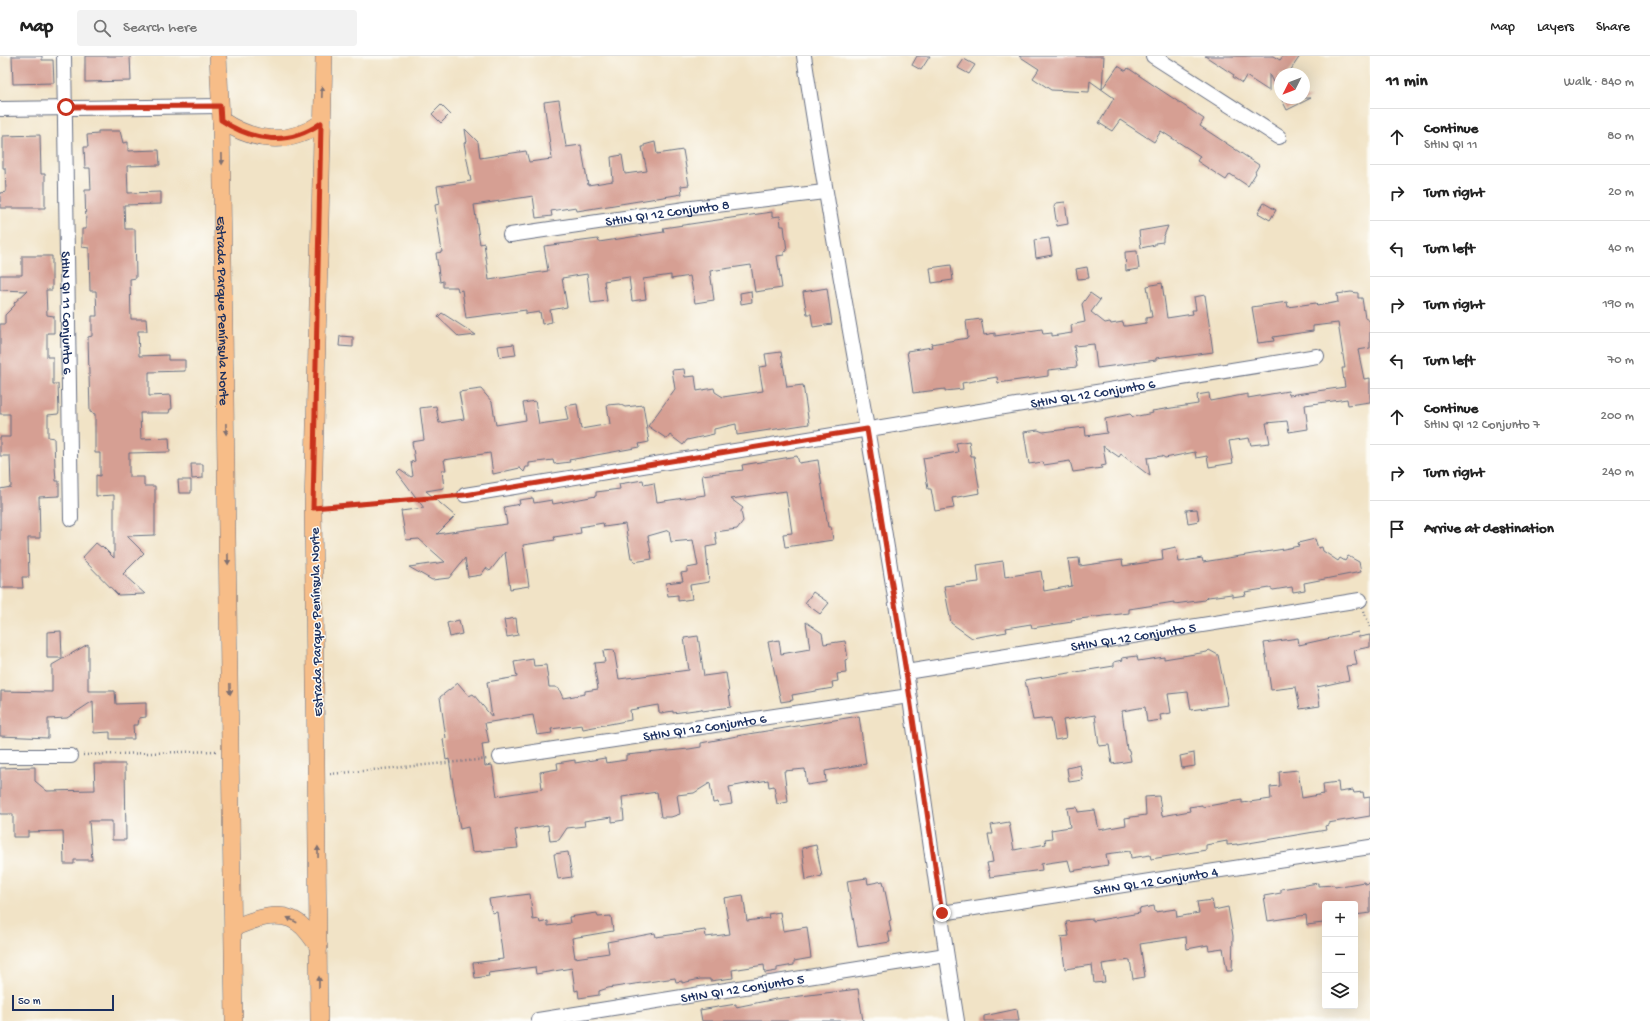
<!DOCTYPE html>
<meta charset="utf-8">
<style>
body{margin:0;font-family:"Gochi Hand",sans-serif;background:#f2f2f2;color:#222}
.controls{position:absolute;right:12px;bottom:12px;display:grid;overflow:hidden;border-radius:4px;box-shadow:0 4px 16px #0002}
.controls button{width:36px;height:36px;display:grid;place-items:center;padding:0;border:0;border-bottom:1px solid #e0e0e0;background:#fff;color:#222;font:20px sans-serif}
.compass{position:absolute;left:1274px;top:12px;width:36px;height:36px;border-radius:50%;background:#fff;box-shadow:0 4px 16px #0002;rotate:228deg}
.scale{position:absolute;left:12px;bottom:10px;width:102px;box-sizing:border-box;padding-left:4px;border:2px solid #1b2f5e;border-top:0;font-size:11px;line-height:14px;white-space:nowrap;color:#1b2f5e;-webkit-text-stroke:3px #fdfcf7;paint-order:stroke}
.stop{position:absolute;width:12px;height:12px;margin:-9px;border:3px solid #c8321e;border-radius:50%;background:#fff}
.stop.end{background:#c8321e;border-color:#fff;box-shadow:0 1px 4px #0008}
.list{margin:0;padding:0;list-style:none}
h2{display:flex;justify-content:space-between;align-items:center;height:52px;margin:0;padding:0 16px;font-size:17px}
h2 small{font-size:13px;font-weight:400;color:#767676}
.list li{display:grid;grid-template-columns:26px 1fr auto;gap:12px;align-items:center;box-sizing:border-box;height:56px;padding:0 16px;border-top:1px solid #e0e0e0}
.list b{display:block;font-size:15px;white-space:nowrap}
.list p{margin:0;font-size:13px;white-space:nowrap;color:#767676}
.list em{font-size:13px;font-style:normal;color:#767676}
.icon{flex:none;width:22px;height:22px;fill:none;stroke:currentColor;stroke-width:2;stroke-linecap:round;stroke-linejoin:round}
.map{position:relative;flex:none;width:1370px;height:965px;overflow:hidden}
header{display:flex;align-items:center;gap:24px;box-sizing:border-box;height:56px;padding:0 20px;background:#fff;border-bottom:1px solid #e0e0e0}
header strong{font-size:19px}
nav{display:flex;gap:22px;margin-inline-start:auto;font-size:14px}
.search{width:280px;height:36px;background:#f2f2f2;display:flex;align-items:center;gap:10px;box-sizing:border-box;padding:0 14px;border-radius:4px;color:#767676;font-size:15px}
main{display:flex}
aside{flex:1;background:#fff}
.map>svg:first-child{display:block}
</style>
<header>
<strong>Map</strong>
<div class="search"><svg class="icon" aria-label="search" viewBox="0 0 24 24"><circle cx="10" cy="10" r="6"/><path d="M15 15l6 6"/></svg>Search here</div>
<nav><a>Map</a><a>Layers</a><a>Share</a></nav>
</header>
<main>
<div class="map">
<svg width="1370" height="965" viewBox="0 0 1370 965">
<rect width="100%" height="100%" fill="#fdfcf7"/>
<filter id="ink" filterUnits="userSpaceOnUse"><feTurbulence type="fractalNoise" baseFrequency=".025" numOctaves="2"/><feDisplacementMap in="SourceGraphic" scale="8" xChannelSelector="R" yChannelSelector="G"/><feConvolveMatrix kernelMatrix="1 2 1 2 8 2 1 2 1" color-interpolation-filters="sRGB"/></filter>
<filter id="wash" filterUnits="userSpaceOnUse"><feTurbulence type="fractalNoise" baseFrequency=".012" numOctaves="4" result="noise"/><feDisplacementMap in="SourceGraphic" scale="16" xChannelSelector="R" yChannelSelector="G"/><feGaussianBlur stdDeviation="0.9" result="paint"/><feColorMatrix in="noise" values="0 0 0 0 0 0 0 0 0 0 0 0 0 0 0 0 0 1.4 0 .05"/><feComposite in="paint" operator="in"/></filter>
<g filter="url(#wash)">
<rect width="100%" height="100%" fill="#f1e3c6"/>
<g id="blocks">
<g fill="#d69f93">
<polygon points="12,0 42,0 42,4 53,4 54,27 13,28"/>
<polygon points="85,0 130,0 131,25 85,26"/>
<polygon points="917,0 930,0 921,14 912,9"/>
<polygon points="1019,0 1104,0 1102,33 1118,10 1126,15 1128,12 1204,63 1200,70 1259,109 1255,116 1256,117 1248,130 1230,118 1226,124 1197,105 1200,100 1161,75 1154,86 1120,64 1112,75 1099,67 1114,42 1090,25 1089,36 1051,34 1033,22 1039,13"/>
<polygon points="1205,0 1273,0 1280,4 1283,0 1300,0 1288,18 1280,18 1280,40 1269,18 1269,35 1246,20 1242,27 1233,21 1234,19"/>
<polygon points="964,3 975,9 969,18 958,12"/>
<polygon points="1281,42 1311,42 1287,54"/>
<polygon points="559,44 566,91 581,89 588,129 613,125 611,101 622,99 625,118 647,115 642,91 644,91 644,89 655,86 657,98 683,94 689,129 681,130 682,138 577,155 576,151 551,155 552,160 536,162 533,140 474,149 480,188 484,187 489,224 548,215 544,190 598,183 599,186 664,176 663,172 772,156 772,161 780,160 781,170 784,170 787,195 784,196 784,199 777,200 782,232 755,236 751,209 710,215 714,244 695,247 690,220 671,223 671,219 643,223 646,243 632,245 629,221 604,225 607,245 591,247 587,218 562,222 567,251 550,254 552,266 542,268 540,256 526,258 526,254 466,262 462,234 458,235 457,231 443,231 443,225 440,226 436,197 442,196 435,149 440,148 437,130 471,125 464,87 467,86 465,73 478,86 480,102 526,95 529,106 552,103 544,46"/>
<polygon points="441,49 450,58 441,67 432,58"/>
<polygon points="98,75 120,75 123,87 128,86 128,95 159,94 160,109 127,110 128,137 161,136 161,148 124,149 125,173 135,173 136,222 130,223 131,263 146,263 147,275 138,275 139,300 168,299 168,304 185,304 185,315 149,316 149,340 171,339 172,353 170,353 169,357 140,357 141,383 169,382 170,396 129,397 129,421 144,421 144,430 155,430 155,479 127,480 144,497 123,518 145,538 118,539 82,502 96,487 101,491 102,490 114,502 114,439 96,440 96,419 100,420 100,397 95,397 95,358 90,356 88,281 92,280 92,260 97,260 96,235 90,235 89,192 82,191 82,173 86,173 86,171 85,134 91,134 90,112 85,112 84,91 88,91 87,79 98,78"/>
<polygon points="40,79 41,118 45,118 45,152 0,152 0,137 6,136 5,112 3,112 3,80"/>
<polygon points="1065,146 1068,168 1057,170 1054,151 1056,147"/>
<polygon points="1264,147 1276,154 1270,164 1258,157"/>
<polygon points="1168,170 1163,182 1163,186 1155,187 1155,189 1141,192 1139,175"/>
<polygon points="1049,182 1052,199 1036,202 1034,184"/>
<polygon points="1137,195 1139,213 1126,215 1125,196"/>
<polygon points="22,200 52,200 52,234 46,234 47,259 54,260 54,277 47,277 47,301 53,301 53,328 58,328 59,356 58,358 48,359 48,381 54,382 55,411 56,425 59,425 59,440 39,441 40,482 28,482 29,521 22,521 23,532 0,532 0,433 11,431 10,400 0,400 0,381 10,381 10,358 0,358 0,268 5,268 5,259 15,249 14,247 27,235 0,234 0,219 22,219"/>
<polygon points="951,209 953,224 932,227 930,212"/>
<polygon points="1087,211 1089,222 1078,223 1076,213"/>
<polygon points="1162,227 1167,262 1193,258 1192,254 1196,254 1194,241 1205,239 1213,296 1177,301 1177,299 1156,302 1156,304 1097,312 1094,288 1074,290 1077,311 1048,314 1048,320 998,327 997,321 962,327 963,333 945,335 945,333 913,337 907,295 932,291 931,288 968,282 966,265 981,263 984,279 995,277 995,280 1042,273 1043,278 1052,277 1052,280 1072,277 1071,269 1085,266 1082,248 1090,237 1100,244 1091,256 1105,267 1110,266 1111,268 1123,266 1124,270 1126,270 1146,267 1146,262 1152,261 1147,230"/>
<polygon points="827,232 832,268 813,271 811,258 807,258 803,236"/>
<polygon points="751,235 752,246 741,248 740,237"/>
<polygon points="1351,236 1358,237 1358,242 1362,242 1365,262 1370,265 1370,292 1358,294 1364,323 1370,322 1370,346 1348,349 1347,343 1305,349 1308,373 1289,376 1287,365 1266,367 1270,387 1251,389 1249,382 1229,385 1233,407 1209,411 1207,400 1196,402 1195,396 1165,402 1162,400 1147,402 1150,420 1121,398 1119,401 1103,390 1106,409 1101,410 1102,412 1073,416 1070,405 1044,409 1043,406 1029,408 1024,376 1038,374 1043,376 1085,371 1086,380 1107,377 1105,363 1130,358 1133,361 1153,357 1152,355 1198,348 1197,339 1209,337 1210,345 1248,338 1248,342 1288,335 1289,339 1345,331 1342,312 1345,312 1338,267 1313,270 1313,275 1273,281 1274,285 1258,287 1252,251 1287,246 1288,251 1316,247 1317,250 1338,246 1337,238"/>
<polygon points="442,257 476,279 459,281 438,261"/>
<polygon points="340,280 353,281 353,291 339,290"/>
<polygon points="514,288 516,299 500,301 498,290"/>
<polygon points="781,296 787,331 803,329 809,368 737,379 736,368 714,373 714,378 687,384 683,389 670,379 667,383 648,370 675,333 672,314 684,313 685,321 695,320 697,335 714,332 715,336 723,341 763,335 759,311 767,310 765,298"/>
<polygon points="481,333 492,346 496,369 526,364 523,347 535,345 539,368 568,364 565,350 577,348 581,373 610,368 607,349 619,348 625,351 643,349 649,386 639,388 640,391 569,404 570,406 554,408 553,404 529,407 529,411 526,411 524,416 520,412 493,418 490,397 444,404 446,414 442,414 444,432 426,435 455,460 437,478 507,468 504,451 520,448 519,444 533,442 534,447 552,444 553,448 596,440 596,436 620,433 619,428 643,424 644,429 654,427 657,446 705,439 702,419 743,414 742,409 797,400 799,407 818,404 828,471 831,471 833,484 785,491 783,478 792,477 786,435 731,443 743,452 741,455 743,465 737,473 715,476 717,489 706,491 709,526 690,529 692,543 678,545 678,539 668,540 666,527 683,525 681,517 687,516 687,512 698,510 693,484 671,486 669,474 648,480 652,503 634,506 633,502 631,502 625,468 604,471 603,467 580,471 581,477 554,481 555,484 523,489 529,530 510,533 505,496 490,515 486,512 481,519 468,521 465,502 449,522 432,524 409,511 445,506 419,483 406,484 401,455 424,452 397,416 400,413 411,421 413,420 411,406 415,405 412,386 424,384 420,352 436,350 439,367 464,363 459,336"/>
<polygon points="969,385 971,400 974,400 980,437 952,442 954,452 935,455 931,433 928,433 923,402 958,396 956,387"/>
<polygon points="191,408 203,408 203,422 192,423"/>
<polygon points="178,424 191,424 191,437 179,437"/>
<polygon points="1197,453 1199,465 1188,467 1186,454"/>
<polygon points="1315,483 1318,492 1322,491 1323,495 1338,505 1340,502 1345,505 1348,500 1359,506 1361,516 1304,527 1305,534 1293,536 1292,531 1273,534 1270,532 1245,536 1246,539 1232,541 1232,538 1208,541 1205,544 1174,548 1174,546 1129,553 1129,557 1071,564 1072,566 1032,572 1031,568 1006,572 1007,576 972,582 951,567 944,530 979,526 977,509 1003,505 1005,521 1041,515 1044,535 1072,530 1068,503 1079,502 1080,510 1122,504 1123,510 1163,504 1162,494 1176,491 1179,506 1202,502 1203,506 1284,493 1299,490 1298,487"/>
<polygon points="813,536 829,547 820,558 805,547"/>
<polygon points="516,562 518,579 507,581 504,564"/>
<polygon points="459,564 462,578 450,581 447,567"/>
<polygon points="806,566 822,577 824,588 845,585 848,603 845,604 846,617 837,618 838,625 832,626 833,632 792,639 793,644 781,646 768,586 779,584 781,598 810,593"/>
<polygon points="61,575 62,602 47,602 47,576"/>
<polygon points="1358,576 1359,581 1370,579 1370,591 1354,594 1357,609 1346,610 1349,624 1317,631 1320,650 1300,653 1296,631 1271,634 1264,587 1298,582 1299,589"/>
<polygon points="698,580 704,620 726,617 731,651 702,655 702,653 673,657 673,655 661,657 659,656 658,649 630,654 631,664 583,673 582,669 551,673 552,677 537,679 533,659 485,667 489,687 482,688 485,710 492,709 497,740 542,733 540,716 558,713 557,707 575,704 575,707 605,702 606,707 626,704 626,699 689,693 701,691 701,687 742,679 859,660 866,708 825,715 826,726 807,729 805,713 784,715 788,746 777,748 774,730 769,731 768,724 729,731 732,748 719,750 718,746 713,747 710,727 694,737 677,739 680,758 671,761 661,761 657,736 622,741 624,764 612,766 612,761 584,765 585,770 567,772 559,784 550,785 548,769 515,774 518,792 472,796 468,771 460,773 449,703 446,704 443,683 446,682 440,641 458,627 469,640 473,638 492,661 487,626 517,621 514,606 533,603 534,610 546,609 549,631 555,631 559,633 563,642 585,638 585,635 598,633 594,607 605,606 603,595 614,594 619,623 689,614 684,582"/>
<polygon points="88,588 88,635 115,635 116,648 146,647 146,661 139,662 138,669 133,669 134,683 110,683 110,676 94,677 93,645 67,662 48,663 48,682 0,680 1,635 52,636 52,609"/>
<polygon points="1209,594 1218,599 1228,649 1191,654 1188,636 1168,638 1171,657 1160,659 1161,664 1147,666 1145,651 1122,655 1127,694 1129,694 1131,705 1112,708 1109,689 1099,690 1095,659 1063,664 1066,682 1055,684 1051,662 1033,664 1025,624 1114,610 1114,606 1123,604 1122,602 1137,600 1138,605 1164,601 1164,603 1207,596"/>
<polygon points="1194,697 1195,710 1182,712 1180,700"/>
<polygon points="94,708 125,708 126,784 112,784 112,765 89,765 92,804 74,804 74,808 64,808 63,775 28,776 28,781 13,781 13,758 0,758 0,712 35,711 35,725 47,735 95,734"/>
<polygon points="1080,709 1083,724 1069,726 1067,712"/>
<polygon points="1298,714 1302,742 1324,738 1323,728 1338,726 1339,736 1353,734 1354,737 1363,736 1364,742 1370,741 1370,760 1328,767 1328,769 1325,770 1326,774 1237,789 1237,788 1227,789 1227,785 1206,789 1206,794 1151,803 1150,799 1131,802 1130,795 1106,798 1108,809 1071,815 1068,804 1041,808 1042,814 990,821 987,807 993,806 988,778 993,778 991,769 1009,766 1014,794 1046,788 1045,783 1052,782 1051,774 1070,771 1067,752 1077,751 1078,756 1095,754 1099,774 1126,769 1125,762 1146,759 1145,741 1159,740 1162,760 1190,755 1189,751 1202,749 1202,751 1242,744 1242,747 1271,743 1270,731 1280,730 1279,716"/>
<polygon points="816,789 822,820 806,824 802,792"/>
<polygon points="568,796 572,821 558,823 554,798"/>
<polygon points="867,822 868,828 883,825 891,864 889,865 891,876 888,876 890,886 858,891 847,825"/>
<polygon points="1364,826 1365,828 1370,827 1370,857 1355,859 1355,848 1325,848 1325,865 1323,867 1307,869 1306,859 1268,865 1264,840 1281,837 1281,833 1318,827 1318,830 1334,829 1335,831"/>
<polygon points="530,838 533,864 539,863 540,867 548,865 548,870 570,867 569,861 597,857 598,861 611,860 613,875 572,882 575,902 609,897 607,886 655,877 656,881 705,874 706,881 730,878 724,842 743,839 747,865 769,862 768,858 780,856 783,875 807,871 811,902 794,905 794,909 777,912 777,915 765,917 764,909 732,914 733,922 710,925 710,923 700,923 682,927 682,925 676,926 675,922 608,932 599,935 599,939 579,942 578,934 575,935 572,912 536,918 535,911 488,917 489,920 475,922 473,907 503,903 497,856 492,857 489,843"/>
<polygon points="1212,844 1214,854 1228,851 1233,880 1232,915 1227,915 1223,892 1209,894 1208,889 1187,893 1186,881 1140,888 1145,921 1133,923 1130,904 1102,908 1105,926 1094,927 1092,909 1065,913 1061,881 1069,880 1066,866 1081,864 1093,863 1093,865 1140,857 1139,853 1154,850 1155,856 1176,853 1177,861 1199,857 1197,846"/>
<polygon points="858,933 863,965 702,965 700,954 736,948 736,951 776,943"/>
<polygon points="1017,953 1019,965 984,965 984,960"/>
</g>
</g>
</g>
<g filter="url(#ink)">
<use href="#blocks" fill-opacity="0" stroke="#666e82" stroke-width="1"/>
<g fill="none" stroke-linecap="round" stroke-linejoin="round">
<g stroke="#666e82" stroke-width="16">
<g id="minor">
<path id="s1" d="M64,0L71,463"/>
<path d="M804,0C835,206 877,409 906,615C923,732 938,849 957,965"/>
<polyline points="1153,0 1279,81"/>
<polyline points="0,53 220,50"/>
<path id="s2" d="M510,179L692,152L824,136"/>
<path id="s3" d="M465,439L1317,300"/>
<path id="s4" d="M906,616L1360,544"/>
<polyline points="0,700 71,700"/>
<path id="s5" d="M500,701L909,640"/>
<path id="s6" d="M942,857L1370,791"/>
<path id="s7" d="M538,964L946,899"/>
</g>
</g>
<g stroke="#666e82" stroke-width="18">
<g id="major">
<path id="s8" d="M218,0L221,64L234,965"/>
<path d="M221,64C253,86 289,90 321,67"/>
<path d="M233,872C254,863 284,851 303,871C309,877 314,885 319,891"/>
<polyline points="319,965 313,452 324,0"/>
</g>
</g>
<g stroke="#666e82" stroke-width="2.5" stroke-dasharray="1 3" stroke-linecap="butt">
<polyline points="327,451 452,440"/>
<polyline points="1364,555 1370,571"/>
<polyline points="83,699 216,695"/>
<polyline points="330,718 488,703"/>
</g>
<use href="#minor" stroke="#fff" stroke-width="14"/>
<use href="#major" stroke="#f7bd88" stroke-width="17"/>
</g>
<defs><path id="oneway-solid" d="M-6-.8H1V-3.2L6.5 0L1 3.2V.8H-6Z"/></defs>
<g fill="#7e6f71">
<use href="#oneway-solid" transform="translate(322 36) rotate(-88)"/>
<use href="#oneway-solid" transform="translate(222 103) rotate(89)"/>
<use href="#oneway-solid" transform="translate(226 373) rotate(89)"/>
<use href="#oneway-solid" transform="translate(228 503) rotate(89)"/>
<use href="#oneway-solid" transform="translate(230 633) rotate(89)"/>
<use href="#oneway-solid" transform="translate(318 796) rotate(-91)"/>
<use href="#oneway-solid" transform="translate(292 864) rotate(-152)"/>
<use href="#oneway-solid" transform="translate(319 926) rotate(-90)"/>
</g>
</g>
<g fill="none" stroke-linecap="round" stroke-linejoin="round" filter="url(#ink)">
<path stroke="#c8321e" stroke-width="5" d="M66,51L220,50L221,64C253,86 289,90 321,67L313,452L465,439L867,373L906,616L942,857"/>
</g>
<g text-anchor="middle" stroke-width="3" stroke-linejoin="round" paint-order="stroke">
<g font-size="14" fill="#1b2f5e" stroke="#fdfcf7">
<text dy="5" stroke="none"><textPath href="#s2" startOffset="159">SHIN QI 12 Conjunto 8</textPath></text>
<text dy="5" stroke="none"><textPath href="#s8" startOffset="255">Estrada Parque Península Norte</textPath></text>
<text dy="5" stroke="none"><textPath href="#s1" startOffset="257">SHIN QI 11 Conjunto 6</textPath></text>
<text dy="5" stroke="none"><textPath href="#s3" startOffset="636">SHIN QL 12 Conjunto 6</textPath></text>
<text transform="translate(315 566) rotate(-91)" y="5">Estrada Parque Península Norte</text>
<text dy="5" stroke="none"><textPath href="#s4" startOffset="230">SHIN QL 12 Conjunto 5</textPath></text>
<text dy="5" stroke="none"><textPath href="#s5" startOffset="207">SHIN QI 12 Conjunto 6</textPath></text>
<text dy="5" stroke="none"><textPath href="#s6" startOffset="216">SHIN QL 12 Conjunto 4</textPath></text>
<text dy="5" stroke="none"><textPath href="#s7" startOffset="207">SHIN QI 12 Conjunto 5</textPath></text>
</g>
</g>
</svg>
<div class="controls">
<button>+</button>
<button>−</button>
<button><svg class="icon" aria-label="layers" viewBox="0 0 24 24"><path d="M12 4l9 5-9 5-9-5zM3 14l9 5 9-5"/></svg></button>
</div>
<svg class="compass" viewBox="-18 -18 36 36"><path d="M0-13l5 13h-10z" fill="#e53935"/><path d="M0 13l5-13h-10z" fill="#767676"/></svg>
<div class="scale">50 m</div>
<div class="stop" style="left:66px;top:51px"></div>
<div class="stop end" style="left:942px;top:857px"></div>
</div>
<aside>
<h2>11 min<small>Walk · 840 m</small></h2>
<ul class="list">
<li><svg class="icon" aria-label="ahead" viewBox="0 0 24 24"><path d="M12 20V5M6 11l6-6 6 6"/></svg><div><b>Continue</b><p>SHIN QI 11</p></div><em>80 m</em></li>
<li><svg class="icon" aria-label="right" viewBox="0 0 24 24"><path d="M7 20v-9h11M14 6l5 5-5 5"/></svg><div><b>Turn right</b></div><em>20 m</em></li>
<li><svg class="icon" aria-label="left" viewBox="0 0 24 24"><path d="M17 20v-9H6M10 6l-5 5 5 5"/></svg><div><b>Turn left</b></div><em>40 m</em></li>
<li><svg class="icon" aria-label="right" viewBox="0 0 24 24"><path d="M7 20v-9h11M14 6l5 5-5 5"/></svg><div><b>Turn right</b></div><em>190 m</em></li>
<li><svg class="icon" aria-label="left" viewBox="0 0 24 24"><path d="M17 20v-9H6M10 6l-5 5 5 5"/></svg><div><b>Turn left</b></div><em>70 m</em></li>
<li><svg class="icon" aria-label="ahead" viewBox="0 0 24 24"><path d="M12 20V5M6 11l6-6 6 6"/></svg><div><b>Continue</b><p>SHIN QI 12 Conjunto 7</p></div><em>200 m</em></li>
<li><svg class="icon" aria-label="right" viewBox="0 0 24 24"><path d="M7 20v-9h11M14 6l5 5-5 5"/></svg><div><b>Turn right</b></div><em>240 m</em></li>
<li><svg class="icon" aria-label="arrive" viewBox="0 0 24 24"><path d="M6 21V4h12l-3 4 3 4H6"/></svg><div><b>Arrive at destination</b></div></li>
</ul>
</aside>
</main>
